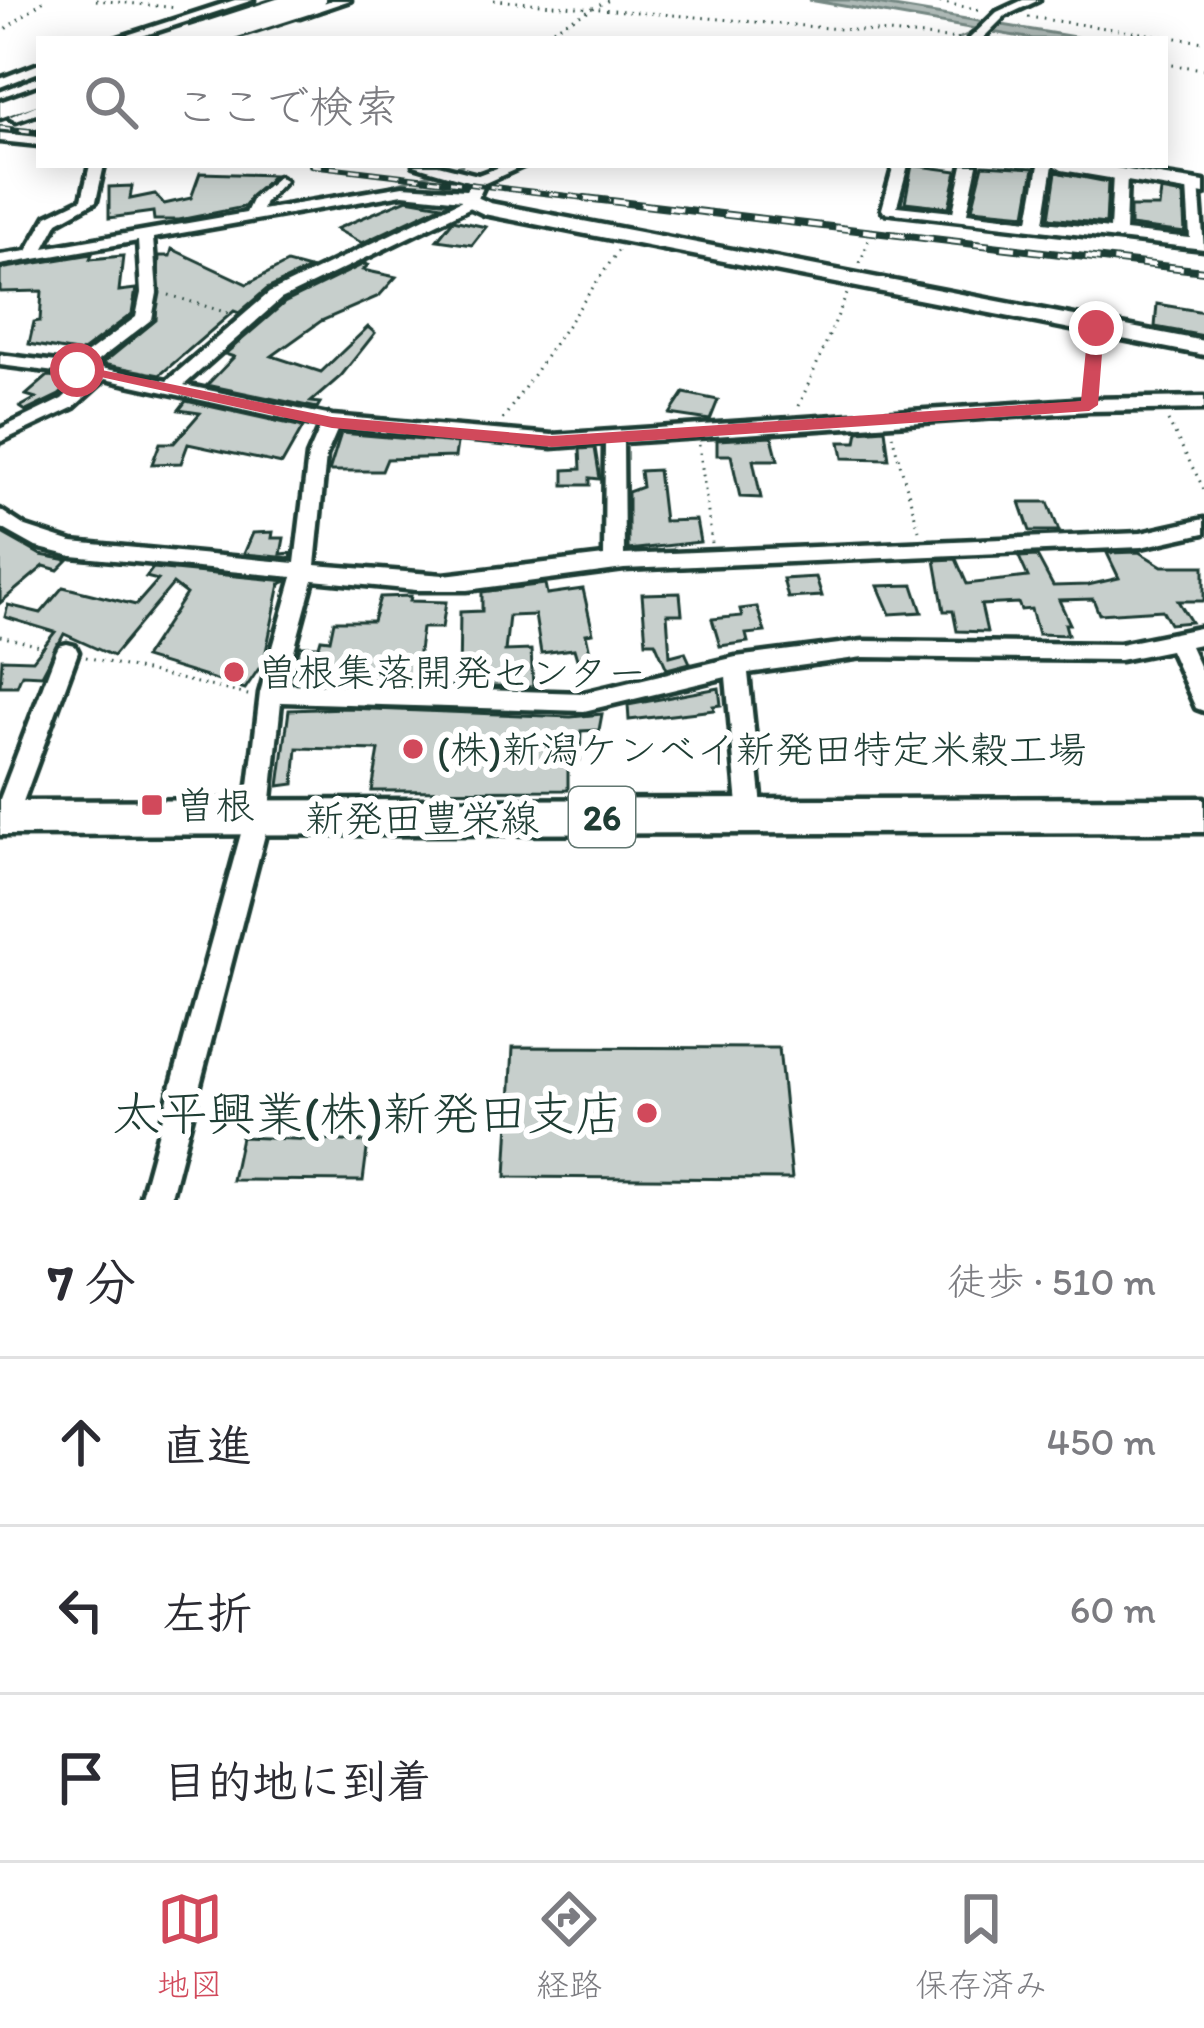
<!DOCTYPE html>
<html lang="ja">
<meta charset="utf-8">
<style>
body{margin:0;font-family:Itim,"Klee One",sans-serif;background:#f2f2f3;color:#2b2b33}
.stop{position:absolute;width:36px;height:36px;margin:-27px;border:9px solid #d1495b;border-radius:50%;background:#fff}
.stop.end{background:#d1495b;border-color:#fff;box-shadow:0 3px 12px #0008}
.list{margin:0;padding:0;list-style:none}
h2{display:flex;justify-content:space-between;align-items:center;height:156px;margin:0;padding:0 48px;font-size:51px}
h2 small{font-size:39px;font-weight:400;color:#7c7c81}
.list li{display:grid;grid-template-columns:78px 1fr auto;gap:36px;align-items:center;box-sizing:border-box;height:168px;padding:0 48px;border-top:3px solid #e1e1e2}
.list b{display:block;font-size:45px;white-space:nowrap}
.list em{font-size:39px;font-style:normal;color:#7c7c81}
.icon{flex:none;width:66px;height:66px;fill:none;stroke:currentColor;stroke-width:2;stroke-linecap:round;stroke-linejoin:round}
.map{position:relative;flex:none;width:1204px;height:1200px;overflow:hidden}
.search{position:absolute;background:#fff;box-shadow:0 6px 30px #0003;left:36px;right:36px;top:36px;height:132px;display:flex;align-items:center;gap:30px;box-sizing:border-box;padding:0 42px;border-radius:0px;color:#7c7c81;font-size:45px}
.sheet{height:660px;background:#fff}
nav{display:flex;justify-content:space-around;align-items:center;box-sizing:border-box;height:168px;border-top:3px solid #e1e1e2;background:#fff;font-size:33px;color:#7c7c81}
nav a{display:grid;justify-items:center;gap:6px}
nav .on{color:#d1495b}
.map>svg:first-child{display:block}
</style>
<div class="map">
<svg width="1204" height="1200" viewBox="0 0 1204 1200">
<rect width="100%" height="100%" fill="#fff"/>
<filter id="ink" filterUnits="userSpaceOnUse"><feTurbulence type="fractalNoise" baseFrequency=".00833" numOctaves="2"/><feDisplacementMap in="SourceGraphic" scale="24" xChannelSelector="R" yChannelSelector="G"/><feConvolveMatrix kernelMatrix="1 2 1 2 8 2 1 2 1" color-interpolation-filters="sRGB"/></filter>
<g filter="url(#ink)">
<polygon fill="#afbab7" stroke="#758883" stroke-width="3" points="809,0 852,0 1087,39 1033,39"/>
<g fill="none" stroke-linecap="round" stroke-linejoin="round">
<g stroke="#758883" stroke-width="3">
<polyline points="991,14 1024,0"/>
<polyline points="958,39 982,28"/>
<polyline points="363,193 462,165"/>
</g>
</g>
<g fill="#c7cfcc" stroke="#1f3d34" stroke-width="3">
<polygon points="912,165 957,171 949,207 905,202"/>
<polygon points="983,165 1034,168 1026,214 972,209"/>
<polygon points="1056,172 1108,182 1106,224 1049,218"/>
<polygon points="200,173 273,175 244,207 179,220 154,220 153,212 109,218 109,187 132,186 130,199 155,194 164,204 191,198"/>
<polygon points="1161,191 1183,195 1185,233 1130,226 1130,207 1159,207"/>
<polygon points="407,199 442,205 362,243 336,229"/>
<polygon points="453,220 486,227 472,245 437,240"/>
<polygon points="172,249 247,284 287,263 309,269 267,289 239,313 234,311 160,375 102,364 156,320 159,256 170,256"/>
<polygon points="92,254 90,259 123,256 119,291 136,289 132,314 72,359 67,359 76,352 29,344 34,322 40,321 42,291 0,292 0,269"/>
<polygon points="364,264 368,265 363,270 396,277 379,296 321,321 272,356 321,372 368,327 375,333 341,376 311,402 320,403 317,408 207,385 234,357 225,354 284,303"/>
<polygon points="1157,304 1204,312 1204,336 1155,327"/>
<polygon points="48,376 77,379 59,395 26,411 20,407 36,398 26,395"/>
<polygon points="684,393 718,400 710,420 670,414"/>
<polygon points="186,401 303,427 282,464 188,444 181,463 152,464 160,443 174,443 200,413 179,410"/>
<polygon points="885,429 889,459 843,458 840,442 856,442 858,431"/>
<polygon points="341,433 457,443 455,457 387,459 382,471 329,471"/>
<polygon points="772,437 778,460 753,460 761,498 740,497 731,455 717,455 717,440"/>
<polygon points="595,448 600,479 590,478 590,485 564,485 564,470 581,469 580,449"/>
<polygon points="658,470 664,521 696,520 700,542 628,550 628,492 642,487 640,471"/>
<polygon points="1020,502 1048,502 1059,531 1030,531"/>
<polygon points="0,532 41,555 68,560 58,570 44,566 0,603"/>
<polygon points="273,532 272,538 284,538 281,554 292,553 291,558 244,554 253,533"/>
<polygon points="1139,552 1162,566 1204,566 1204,601 1178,601 1191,622 1170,624 1162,610 1099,614 1093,599 1059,600 1070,624 1065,624 1068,635 1038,634 1031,609 1021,610 1018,603 981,605 987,632 957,631 953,611 944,611 935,560 956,559 967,584 1028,577 1019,557 1037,556 1053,586 1088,585 1119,578 1107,553"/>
<polygon points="153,568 287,581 280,584 264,661 245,689 144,658 186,594 173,584 113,656 64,634 42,675 22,674 17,686 0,686 2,659 33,660 55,632 5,617 8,605 41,613 63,587 136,605 158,580 146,577"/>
<polygon points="816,577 822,596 788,598 783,579"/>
<polygon points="545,584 547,594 583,589 593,633 586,634 591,657 577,659 574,649 541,653 535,615 509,616 505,651 531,650 533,687 459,685 460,612 482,611 482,592"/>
<polygon points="913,585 922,612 890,614 878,586"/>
<polygon points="680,593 682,614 667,614 670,656 685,652 690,663 667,669 655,642 646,642 642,594"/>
<polygon points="411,596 410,601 446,602 442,628 422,628 415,683 352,682 355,670 311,668 308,677 292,676 300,646 319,646 321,639 330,640 334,621 373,621 380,597"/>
<polygon points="757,607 765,632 746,634 748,642 720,646 712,619 742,616 740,609"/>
<polygon points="719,688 721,705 713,706 714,710 629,720 628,705"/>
<polygon points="347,708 571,717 602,714 599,730 581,731 580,760 568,760 568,790 372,791 379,750 297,748 294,784 279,786 289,710"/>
<polygon points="513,1047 779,1048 792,1179 506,1177"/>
<polygon points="241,1137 368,1142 363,1181 232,1180"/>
</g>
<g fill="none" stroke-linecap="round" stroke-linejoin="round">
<g stroke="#1f3d34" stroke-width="9">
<g id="minor">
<polygon points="235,0 253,0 133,39 115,39"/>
<polygon points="332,0 350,0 300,17 290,15"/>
<polygon points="1023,0 1039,0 1005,16 982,39 969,39 997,12"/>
<polygon points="39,64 39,72 0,87 0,79"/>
<polygon points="39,104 39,113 16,121 9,117"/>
<polygon points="0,133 39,137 39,145 0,141"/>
<path d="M90,165H104L96,201L58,222L44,248L246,213L253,198L278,177L285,181L265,202L262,210L403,186L466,190L471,182L414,165H438L478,175L505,165H525L485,183L475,205L281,299L184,385L332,416L552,435L1089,399L1204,397V409L1089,411L623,442L624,555L1141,533L1204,519V533L1141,547L624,569L467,590H416L313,580L285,684L584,693L736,657L863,641L1120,644L1204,627V643L1190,646L1204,677V711L1196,708L1170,650L1120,660L863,657L748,673L763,816L760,823L751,827L742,823L739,816L726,677L584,711L281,702L269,819L170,1200H140L245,819L260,693L293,577L72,556L36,547L0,527V510L26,527L72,542L295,563L308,456L321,426L105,379L74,407L0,442V429L62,399L87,376L0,365V355L73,364L136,317L141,293L138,241L0,265V255L27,251L47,216L82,199ZM403,194L462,200L269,293L167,381L91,366L152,319L157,293L153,238ZM338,428L552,447L605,443L604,556L444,575L315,565L326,456Z"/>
<polygon points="894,165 908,165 897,206 953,212 963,165 977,165 967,213 1029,220 1039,165 1053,165 1044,222 1110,229 1113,175 1120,171 1127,175 1125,231 1190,238 1187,186 1199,183 1204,249 884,212 882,209"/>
<polygon points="67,644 75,646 78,652 17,818 14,826 0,827 0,799 56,652 59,646"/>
</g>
</g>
<g stroke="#1f3d34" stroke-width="9">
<g id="tertiary">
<polygon points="1053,165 1096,165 1204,182 1204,194 1062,170"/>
<polygon points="468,193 490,203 1204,341 1204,355 484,214 461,203 461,195"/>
</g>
</g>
<g stroke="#1f3d34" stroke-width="9">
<polygon id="primary" points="1204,798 1204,832 0,835 0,801"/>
</g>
<g stroke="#1f3d34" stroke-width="9">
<polygon id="motorway" points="39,88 39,104 0,118 0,102"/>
</g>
<g stroke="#1f3d34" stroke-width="3" stroke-dasharray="1.5 6" stroke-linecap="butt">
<polyline points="96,0 178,8"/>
<polyline points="494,0 959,39"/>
<polyline points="925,0 983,10"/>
<polyline points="1028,17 1204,42"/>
<polyline points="0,33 44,0"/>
<polyline points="533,39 609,0"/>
<polyline points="1165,64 1204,69"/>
<polyline points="860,263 869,240"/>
<polyline points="169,295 228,313"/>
<polyline points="1091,391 1095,341"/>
<polyline points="799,406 847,294"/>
<polyline points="503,419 620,248"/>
<polyline points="1168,421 1204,489"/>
<polyline points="892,435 919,530"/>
<polyline points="699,445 712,543"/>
<polyline points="0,636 48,648"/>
<polyline points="86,657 252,696"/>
</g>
<use href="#minor" fill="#fff" fill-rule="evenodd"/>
<use href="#tertiary" fill="#fff" fill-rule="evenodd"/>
<use href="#primary" fill="#fff" fill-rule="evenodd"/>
<use href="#motorway" fill="#fff" fill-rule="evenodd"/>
<g stroke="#1f3d34" stroke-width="6">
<g id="rail-far1">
<polyline points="0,128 39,132"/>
<polyline points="311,165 610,201"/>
</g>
</g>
<g stroke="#1f3d34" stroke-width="8">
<polyline id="rail" points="585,198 1204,271"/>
</g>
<use href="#rail-far1" stroke="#fff" stroke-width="3" stroke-dasharray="10" stroke-linecap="butt"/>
<use href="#rail" stroke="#fff" stroke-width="4.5" stroke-dasharray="14" stroke-linecap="butt"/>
<g stroke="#1f3d34" stroke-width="30" stroke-linecap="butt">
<polyline id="motorway-bridge" points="192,39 313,0"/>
</g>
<use href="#motorway-bridge" stroke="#fff" stroke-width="24"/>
</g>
</g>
<polygon fill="#d1495b" points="1096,324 1104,328 1098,405 1089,411 552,447 332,428 69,370 77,365 332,417 552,436 1081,401 1088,328"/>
<g fill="#d1495b" stroke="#fff" stroke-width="4.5">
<circle cx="234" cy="672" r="12"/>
<circle cx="413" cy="749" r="12"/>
<rect x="140" y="793" width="24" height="24" rx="6"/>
<circle cx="647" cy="1113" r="12"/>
</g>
<g text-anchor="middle" stroke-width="12" stroke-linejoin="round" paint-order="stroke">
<rect fill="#fff" stroke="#627771" stroke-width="3" x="569" y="787" width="66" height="60" rx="9"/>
<g font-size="36" font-weight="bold" fill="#1f3d34">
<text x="602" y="830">26</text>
</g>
<g font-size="39" fill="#1f3d34" stroke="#fff" text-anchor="start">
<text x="258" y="686">曽根集落開発センター</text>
<text x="437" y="763">(株)新潟ケンベイ新発田特定米穀工場</text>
<text x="176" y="819">曽根</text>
</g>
<g font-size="39" fill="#1f3d34" stroke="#fff">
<text x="422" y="832">新発田豊栄線</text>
</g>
<g font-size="48" fill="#1f3d34" stroke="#fff" text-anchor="end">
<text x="623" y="1130">太平興業(株)新発田支店</text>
</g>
</g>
</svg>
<div class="stop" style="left:77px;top:370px"></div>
<div class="stop end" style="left:1096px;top:328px"></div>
<div class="search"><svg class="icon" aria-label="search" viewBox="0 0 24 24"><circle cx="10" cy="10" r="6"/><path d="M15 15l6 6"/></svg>ここで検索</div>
</div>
<section class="sheet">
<h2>7 分<small>徒歩 · 510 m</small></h2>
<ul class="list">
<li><svg class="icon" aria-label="ahead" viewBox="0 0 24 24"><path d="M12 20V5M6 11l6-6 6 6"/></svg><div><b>直進</b></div><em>450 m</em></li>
<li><svg class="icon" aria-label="left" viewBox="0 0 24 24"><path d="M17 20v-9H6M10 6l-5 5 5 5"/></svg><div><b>左折</b></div><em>60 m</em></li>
<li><svg class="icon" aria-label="arrive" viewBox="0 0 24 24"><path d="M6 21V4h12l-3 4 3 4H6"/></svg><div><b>目的地に到着</b></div></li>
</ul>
</section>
<nav>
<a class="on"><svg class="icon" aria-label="map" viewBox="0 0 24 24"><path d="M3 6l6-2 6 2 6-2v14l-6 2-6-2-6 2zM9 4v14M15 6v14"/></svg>地図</a>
<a><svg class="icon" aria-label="directions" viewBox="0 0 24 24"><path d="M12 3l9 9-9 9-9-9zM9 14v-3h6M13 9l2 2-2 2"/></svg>経路</a>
<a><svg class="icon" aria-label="saved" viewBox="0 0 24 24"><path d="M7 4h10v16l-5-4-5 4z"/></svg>保存済み</a>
</nav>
